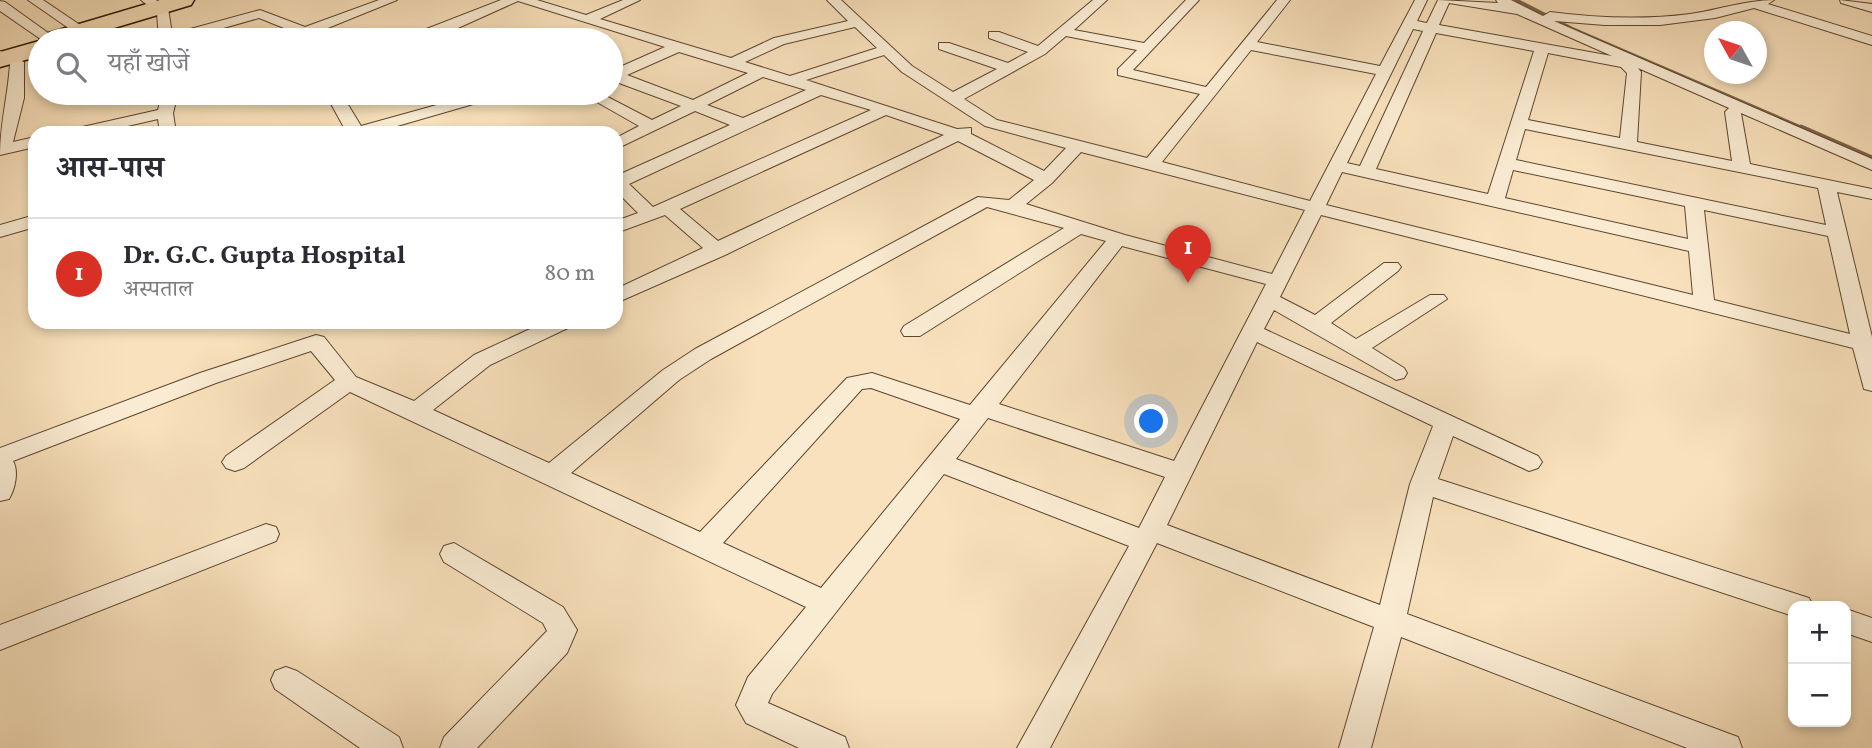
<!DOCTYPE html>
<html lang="hi">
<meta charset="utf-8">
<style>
body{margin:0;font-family:Vollkorn,"Noto Serif Devanagari",serif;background:#f2f2f3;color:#2b2b33}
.controls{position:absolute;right:21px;bottom:21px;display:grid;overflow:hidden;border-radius:14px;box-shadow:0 4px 10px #0003}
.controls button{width:63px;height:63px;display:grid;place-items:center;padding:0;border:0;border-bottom:2px solid #e1e1e2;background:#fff;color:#2b2b33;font:35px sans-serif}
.compass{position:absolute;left:1704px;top:21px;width:63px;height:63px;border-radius:50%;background:#fff;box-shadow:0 4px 10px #0003;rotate:310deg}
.you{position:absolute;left:1152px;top:422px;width:24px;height:24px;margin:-18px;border:5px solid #fff;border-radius:50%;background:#1a73e8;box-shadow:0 0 0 10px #1a73e833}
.badge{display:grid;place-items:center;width:46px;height:46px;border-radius:50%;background:#d93025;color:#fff;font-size:23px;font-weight:700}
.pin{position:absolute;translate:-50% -58px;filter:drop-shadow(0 2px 4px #0008)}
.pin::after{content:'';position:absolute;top:37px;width:24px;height:21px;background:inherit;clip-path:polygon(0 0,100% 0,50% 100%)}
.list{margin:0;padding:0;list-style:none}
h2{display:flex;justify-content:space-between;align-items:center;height:91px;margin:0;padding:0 28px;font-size:30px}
h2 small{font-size:23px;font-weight:400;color:#7c7c81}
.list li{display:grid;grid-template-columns:46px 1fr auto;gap:21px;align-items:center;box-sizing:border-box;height:112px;padding:0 28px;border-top:2px solid #e1e1e2}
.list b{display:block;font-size:26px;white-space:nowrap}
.list p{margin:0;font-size:23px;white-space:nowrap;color:#7c7c81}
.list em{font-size:23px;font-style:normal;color:#7c7c81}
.icon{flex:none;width:38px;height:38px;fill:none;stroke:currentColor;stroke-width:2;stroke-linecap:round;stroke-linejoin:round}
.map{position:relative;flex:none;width:1872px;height:748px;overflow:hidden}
.search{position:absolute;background:#fff;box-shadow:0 4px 10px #0003;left:28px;top:28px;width:595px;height:77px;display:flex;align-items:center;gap:18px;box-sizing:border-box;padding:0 24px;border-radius:38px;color:#7c7c81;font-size:26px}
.panel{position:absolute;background:#fff;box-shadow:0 4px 10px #0003;left:28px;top:126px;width:595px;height:203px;border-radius:21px}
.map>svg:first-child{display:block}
</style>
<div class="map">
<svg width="1872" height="748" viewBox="0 0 1872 748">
<rect width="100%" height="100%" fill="#f8e1bc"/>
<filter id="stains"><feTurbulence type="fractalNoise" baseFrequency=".00286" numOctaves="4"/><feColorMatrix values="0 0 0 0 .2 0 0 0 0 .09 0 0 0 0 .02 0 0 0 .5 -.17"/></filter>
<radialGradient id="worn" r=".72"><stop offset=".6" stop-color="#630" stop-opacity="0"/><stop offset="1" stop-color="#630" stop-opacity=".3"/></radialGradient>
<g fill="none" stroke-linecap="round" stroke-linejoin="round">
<polyline stroke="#7c654a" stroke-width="3.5" points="1516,0 1573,29 1805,129"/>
<polyline stroke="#7c654a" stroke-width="5" points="1801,127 1872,158"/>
<g stroke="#5e462f" stroke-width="2">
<g id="minor">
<polygon points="28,0 43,0 89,31 77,34"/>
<polygon points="141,0 156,0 168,8 172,34 260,10 305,27 379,0 397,0 318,32 333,40 314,40 259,18 181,40 159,40 157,13"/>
<path d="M501,0H537L586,15L623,0H640L600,19L731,58L774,38L848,21L827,0H841L912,66L953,92L997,69L939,49V43H949L1008,63L1028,52L989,38V32H999L1038,46L1093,0H1107L1074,30L1144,43L1186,0H1199L1133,70L1206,87L1277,0H1290L1257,42L1380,66L1415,0H1427L1417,21L1427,23L1438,0L1498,3L1496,0H1511L1543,16L1550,12C1596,18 1643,20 1690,14C1718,10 1746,0 1774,0L1768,4L1872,36V45L1754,8L1715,18L1660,25H1605L1554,21L1872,159V170L1741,113L1750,164L1872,189V199L1837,192L1872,337V391L1864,389L1853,348L1321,215L1280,297L1315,315L1384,263H1398L1401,267L1398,271L1331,323L1356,339L1430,295H1444L1447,299L1372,348L1404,368L1407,373L1404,378L1396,380L1274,310L1264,329L1538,456L1542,462L1538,468L1529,471L1453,436L1438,479L1809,598L1813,606H1793V616L1433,497L1407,614L1738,737L1742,748H1687L1401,637L1371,748H1339L1374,627L1157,543L1050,748H1017L1129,546L944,474L772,694L768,703L845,737L849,748H799L746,723L736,705L748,677L806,607L350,392L244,468L235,471L226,468L222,462L226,456L335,380L311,351L216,383L13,461C19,471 15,489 9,499L0,501V448L200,373L316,335L324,337L356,377L414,401L474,355L545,322H573L570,327L490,365L433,410L549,463L663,370L695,349L978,197L1009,200L1034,180L958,141L725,255L616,303V289L703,248L665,215L616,233V221L638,213L616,191V176L730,125L695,111L616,149V138L639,126L581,93H600L652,120L681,106L611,80V71L665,47L518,1L458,28L480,40H462L445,33L419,40H398ZM1449,3L1517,14L1612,56L1439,25ZM855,27L877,48L790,76L745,62L784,44ZM1413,29L1423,31L1360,166L1347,163ZM1436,33L1534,51L1488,194L1376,169ZM1066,36L1137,50L1118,69V75L1200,94L1147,158L997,120L964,99L1045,54ZM1251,50L1376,74L1310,201L1162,162ZM679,52L748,73L693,100L627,75ZM1548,53L1621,67L1627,73L1620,138L1528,120ZM884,55L902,72L985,126L1066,148L1044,171L971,134V128L957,129L806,80ZM1638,68L1729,108L1725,112L1732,161L1637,142L1641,72ZM763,77L806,90L743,118L707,105ZM821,95L871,110L653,207L629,184ZM886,115L944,135L718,241L680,209ZM1525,129L1818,188L1826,225L1516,160ZM1081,152L1305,210L1272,274L1125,235L1026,204L1052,183ZM1513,170L1685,206L1688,239L1505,198ZM1342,172L1689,251L1693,295L1326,205ZM987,207L1064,228L904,326L901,331L904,336H920L1081,234L1106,241L970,405L872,373L847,378L700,532L571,473L679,380L711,359ZM1704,210L1828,236L1850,334L1714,300ZM1122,246L1266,284L1174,461L999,404ZM1257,342L1433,426L1410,484L1380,605L1167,525ZM871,388L960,419L821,588L723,543L862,389ZM988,418L1165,477L1139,528L956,459Z"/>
<polygon points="1840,0 1872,4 1872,12 1841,3"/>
<polygon points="0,1 5,2 58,40 42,40 0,11"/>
<polygon points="98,22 103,23 112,40 98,40 91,26"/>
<path d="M0,51L24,62V98L13,142L35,137V147L0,155C0,124 8,95 10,64L0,60Z"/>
<polygon points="162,93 178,93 173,113 176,133 160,133 158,119 97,133 67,133 69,130 158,110"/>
<polygon points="325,93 341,93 361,126 480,93 504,93 501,96 373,133 347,133"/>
<polygon points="35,215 35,227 0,237 0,225"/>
<polygon points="266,524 276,527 279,534 276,541 0,650 0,625"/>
<polygon points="454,543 563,607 577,630 567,653 477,748 440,748 444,737 547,631 543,623 444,562 440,554 444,546"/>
<polygon points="1846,609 1872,618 1872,642 1846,633"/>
<polygon points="286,667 297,671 399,737 403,748 360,748 275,689 271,680 275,671"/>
</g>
</g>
<g stroke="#2a1300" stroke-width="3">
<polygon id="trunk" points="160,0 194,0 191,5 74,40 40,40 40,56 0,67 0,52 39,41 42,35"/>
</g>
<use href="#minor" fill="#faecd3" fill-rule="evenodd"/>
<use href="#trunk" fill="#f8e1bc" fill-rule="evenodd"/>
</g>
<rect width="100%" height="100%" filter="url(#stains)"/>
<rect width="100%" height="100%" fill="url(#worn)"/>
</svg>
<div class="controls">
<button>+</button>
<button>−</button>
</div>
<svg class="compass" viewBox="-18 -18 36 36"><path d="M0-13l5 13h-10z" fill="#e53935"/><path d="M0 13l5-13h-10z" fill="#7c7c81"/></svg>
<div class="you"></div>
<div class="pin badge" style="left:1188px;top:283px">1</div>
<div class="search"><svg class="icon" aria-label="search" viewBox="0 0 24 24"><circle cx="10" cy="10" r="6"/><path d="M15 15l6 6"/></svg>यहाँ खोजें</div>
<section class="panel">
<h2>आस-पास<small></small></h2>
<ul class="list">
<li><span class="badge">1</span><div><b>Dr. G.C. Gupta Hospital</b><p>अस्पताल</p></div><em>80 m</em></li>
</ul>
</section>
</div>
